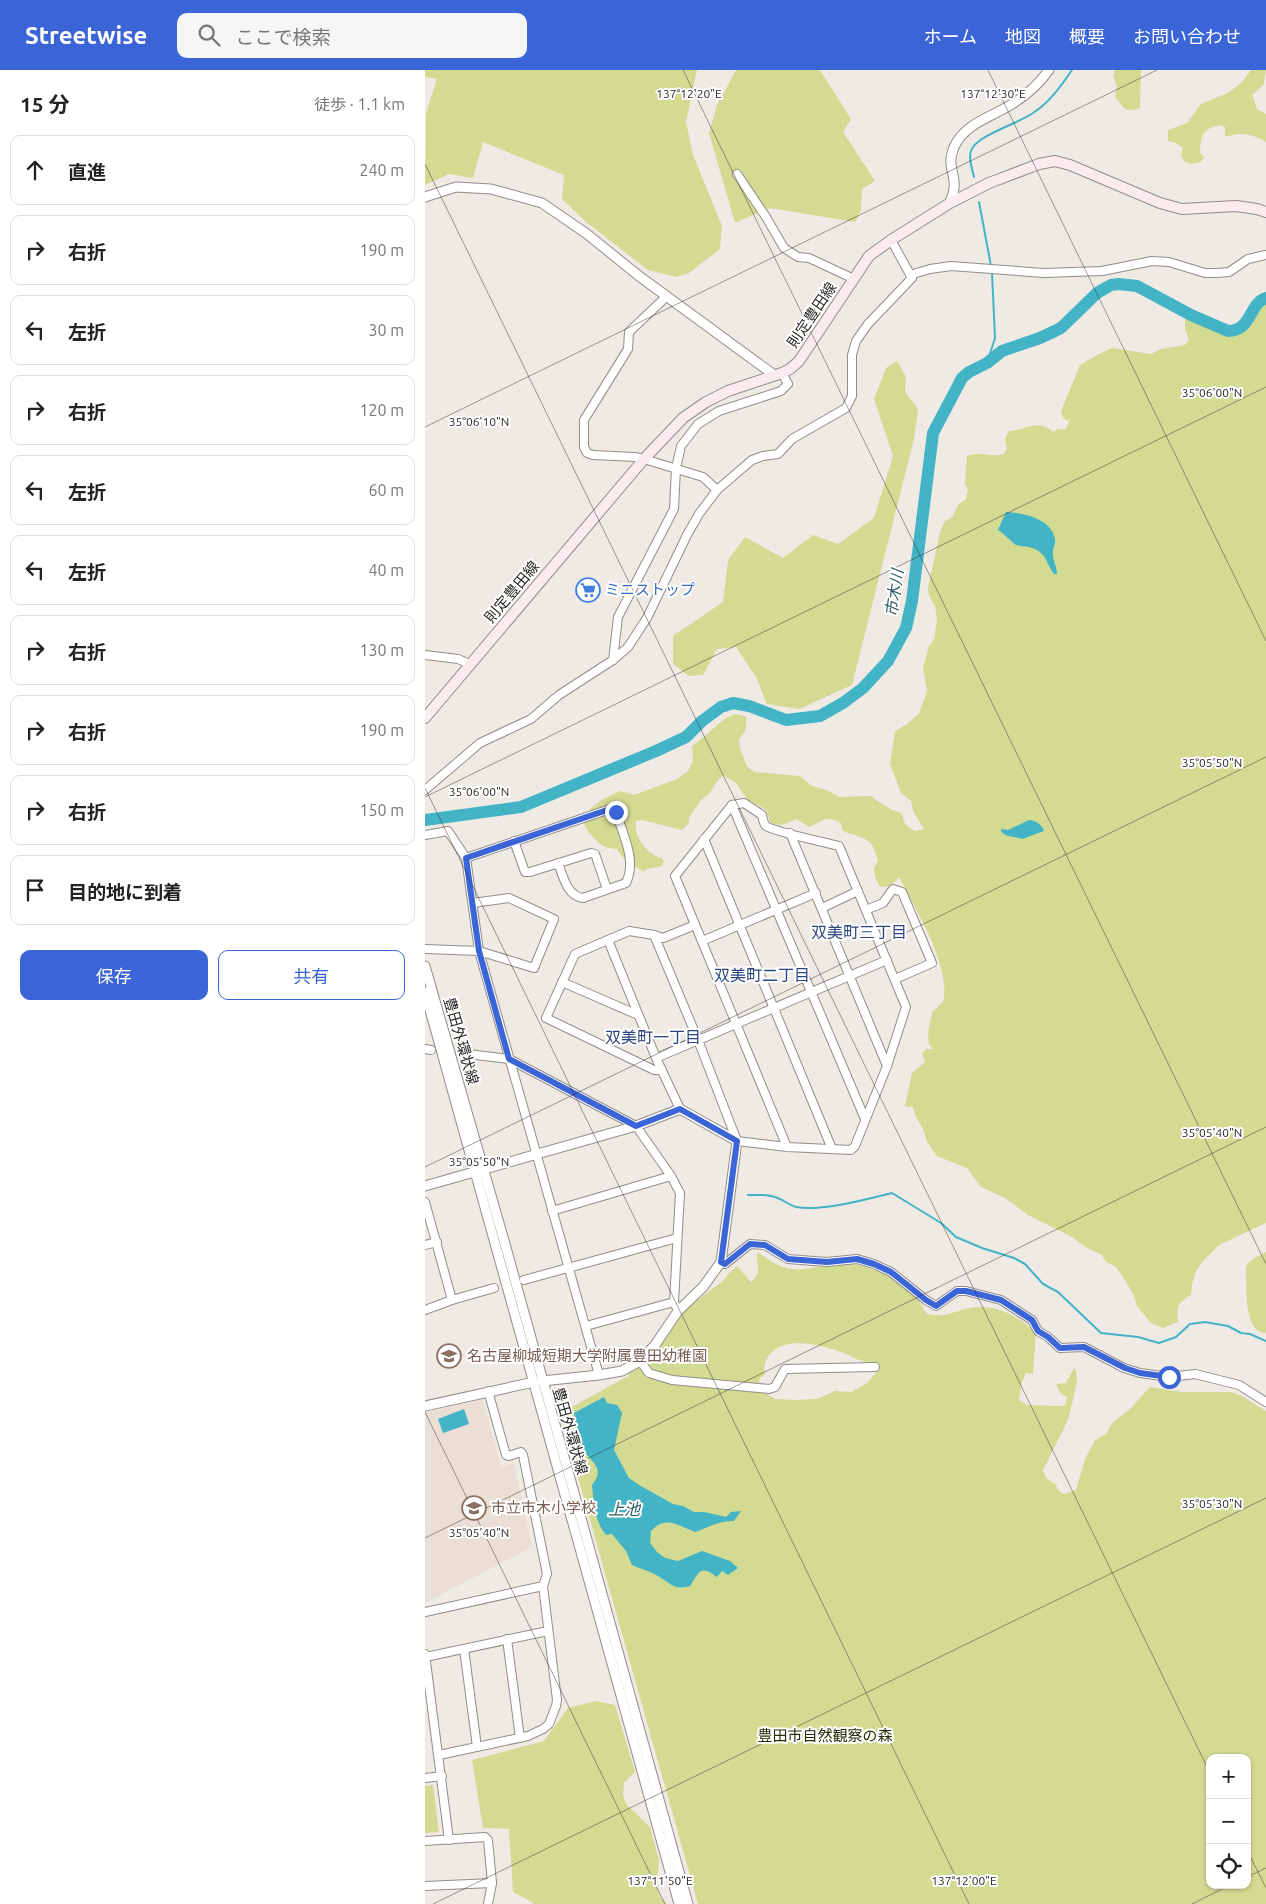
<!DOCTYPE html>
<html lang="ja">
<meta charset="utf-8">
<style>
body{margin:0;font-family:Ubuntu,"Noto Sans JP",sans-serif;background:#f6f6f6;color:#222}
.controls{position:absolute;right:15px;bottom:15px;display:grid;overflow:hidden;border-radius:10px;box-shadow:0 1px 4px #0004}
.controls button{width:45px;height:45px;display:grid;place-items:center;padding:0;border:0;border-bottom:1px solid #e0e0e0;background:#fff;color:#222;font:25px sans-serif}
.stop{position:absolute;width:15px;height:15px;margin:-11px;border:4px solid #3b65d6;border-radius:50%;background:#fff}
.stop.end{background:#3b65d6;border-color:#fff;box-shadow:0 1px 5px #0008}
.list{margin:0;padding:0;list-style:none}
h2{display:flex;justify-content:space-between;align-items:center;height:65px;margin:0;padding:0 20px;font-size:21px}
h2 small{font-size:16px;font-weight:400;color:#767676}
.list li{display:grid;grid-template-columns:32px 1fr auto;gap:15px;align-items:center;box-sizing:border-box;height:70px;margin:0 10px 10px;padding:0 10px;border:1px solid #e0e0e0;border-radius:10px}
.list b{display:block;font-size:19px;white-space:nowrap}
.list em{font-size:16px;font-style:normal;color:#767676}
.actions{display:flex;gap:10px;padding:15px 20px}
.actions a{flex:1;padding:11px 0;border:1px solid #3b65d6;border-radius:10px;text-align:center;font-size:18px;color:#3b65d6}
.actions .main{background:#3b65d6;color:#fff}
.icon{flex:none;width:28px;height:28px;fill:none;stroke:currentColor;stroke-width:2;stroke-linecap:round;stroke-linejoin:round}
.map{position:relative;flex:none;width:841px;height:1834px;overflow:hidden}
header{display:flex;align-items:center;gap:30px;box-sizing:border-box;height:70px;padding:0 25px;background:#3b65d6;color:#fff}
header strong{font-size:24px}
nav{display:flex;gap:28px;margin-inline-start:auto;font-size:18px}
.search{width:350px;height:45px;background:#f6f6f6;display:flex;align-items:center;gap:12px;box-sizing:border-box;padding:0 18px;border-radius:10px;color:#767676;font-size:19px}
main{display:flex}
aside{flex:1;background:#fff}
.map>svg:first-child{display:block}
</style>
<header>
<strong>Streetwise</strong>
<div class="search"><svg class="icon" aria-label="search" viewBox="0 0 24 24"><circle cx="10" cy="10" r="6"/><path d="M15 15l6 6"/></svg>ここで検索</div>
<nav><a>ホーム</a><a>地図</a><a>概要</a><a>お問い合わせ</a></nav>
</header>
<main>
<aside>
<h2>15 分<small>徒歩 · 1.1 km</small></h2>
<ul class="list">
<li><svg class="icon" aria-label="ahead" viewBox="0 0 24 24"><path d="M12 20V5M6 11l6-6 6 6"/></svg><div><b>直進</b></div><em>240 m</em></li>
<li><svg class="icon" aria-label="right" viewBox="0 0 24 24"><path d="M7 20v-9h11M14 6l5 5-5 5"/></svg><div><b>右折</b></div><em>190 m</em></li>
<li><svg class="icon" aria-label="left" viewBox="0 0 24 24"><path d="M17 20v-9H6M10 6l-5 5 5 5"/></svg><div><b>左折</b></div><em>30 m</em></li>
<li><svg class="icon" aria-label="right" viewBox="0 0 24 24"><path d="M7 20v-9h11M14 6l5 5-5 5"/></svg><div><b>右折</b></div><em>120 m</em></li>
<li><svg class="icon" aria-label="left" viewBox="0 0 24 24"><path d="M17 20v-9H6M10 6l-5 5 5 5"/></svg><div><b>左折</b></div><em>60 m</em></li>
<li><svg class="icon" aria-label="left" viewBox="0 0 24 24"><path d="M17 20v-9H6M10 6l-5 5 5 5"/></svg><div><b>左折</b></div><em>40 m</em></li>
<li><svg class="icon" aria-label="right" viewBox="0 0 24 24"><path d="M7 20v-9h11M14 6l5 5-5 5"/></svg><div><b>右折</b></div><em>130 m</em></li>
<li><svg class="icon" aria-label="right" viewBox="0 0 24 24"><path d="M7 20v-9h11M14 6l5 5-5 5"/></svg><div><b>右折</b></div><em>190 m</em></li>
<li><svg class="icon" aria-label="right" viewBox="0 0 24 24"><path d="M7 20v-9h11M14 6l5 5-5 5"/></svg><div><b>右折</b></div><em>150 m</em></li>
<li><svg class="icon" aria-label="arrive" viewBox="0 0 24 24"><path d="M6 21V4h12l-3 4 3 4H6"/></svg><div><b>目的地に到着</b></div></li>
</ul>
<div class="actions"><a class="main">保存</a><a>共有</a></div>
</aside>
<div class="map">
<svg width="841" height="1834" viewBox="0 0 841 1834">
<rect width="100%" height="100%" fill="#f0eae5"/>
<polygon fill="#ebded4" points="57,1327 76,1397 89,1393 107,1477 0,1533 0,1342"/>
<g fill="#d3da92" fill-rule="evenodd">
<polygon points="0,0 272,0 261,52 268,85 297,156 295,179 264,203 251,207 223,200 161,152 137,129 139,105 58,72 48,108 24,104 0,115 1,43 12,9 0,7"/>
<polygon points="311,0 395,0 426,49 418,62 450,111 437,119 436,140 430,152 345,138 310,153 284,63 292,35"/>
<path d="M690,0H716L715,38C698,44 700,37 690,27L692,16L688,6Z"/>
<path d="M826,0H841L839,14L827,25L832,39L841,44V72C834,68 825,64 817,64C811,64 806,66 800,66V57L795,55C777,59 776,65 775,83L779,87L776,92L767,94L760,92L756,85L758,78L751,73L743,71V60L762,53L776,34L803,23L817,12Z"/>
<path d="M839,230L841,232V1153L794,1175L779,1190L771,1201L767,1214L766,1225C751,1234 752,1236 753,1252L738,1258L726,1253L712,1236L709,1226L698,1207L691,1197L681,1192L677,1185L662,1178L647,1167L603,1145L580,1128L556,1117L542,1098L512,1086L502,1072L498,1059L490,1045L488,1037L480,1036L487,1003L500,992L497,984L501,979H508L504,975L503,964L507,942L518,932C527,898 490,838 474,807L466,816L455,817L450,807L449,797L453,792C448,768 441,769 420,762L417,760L416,753C400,744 397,752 384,757L371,749C362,753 355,758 345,752L341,740L322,729L311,713L298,705L291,713L285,723L276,730L264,748V753L257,760L217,750L211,751C209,763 216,776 226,783C230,787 236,786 239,791L237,796L222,799L218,802L212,797L203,795L192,779C179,778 176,776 168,767C166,764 162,761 161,758C152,740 182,727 195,721L209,725L252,709L263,701L268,691L267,676C279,669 295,650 305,646C311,643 316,645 321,647C322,658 321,661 314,669L315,678L322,697L330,702L375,706L387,716L401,720L415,727L445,726L467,740L475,742L477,744L480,754L489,761L499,759L488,741L486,731L476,723L465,694L470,661L482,654L494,644L502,621L498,598L504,576L509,570L512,549L510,536L504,526L503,517L515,462L520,451L527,447L533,435L541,429L543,420L540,414L542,386C556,381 566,388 579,384L582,378L580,369L584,361C602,360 613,348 628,362L633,359H641L646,347L643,351L638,348L636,341L655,295L674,284L687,278L726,284L736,279L760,275L764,269L760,259V248L764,247C781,255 809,275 823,252C828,244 831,235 839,230Z"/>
<polygon points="472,291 481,307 480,322 493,339 489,369 427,615 374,639 342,634 331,607 311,577 292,579 278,605 264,606 248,594 248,566 298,532 303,490 320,467 358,488 388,465 413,474 449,448 468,386 449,329 461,298"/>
<path d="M332,1182C343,1189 354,1198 367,1199C384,1200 400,1195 417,1193C434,1192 476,1208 487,1221C493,1227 497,1237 502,1244C520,1248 527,1242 544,1238C570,1233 595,1246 611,1264L608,1304L601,1303L597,1312L594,1330L602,1335L637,1336L641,1334L642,1327L635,1323L631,1314L641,1313L649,1298L651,1300L652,1313L643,1350L618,1400L621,1408L630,1414L634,1421L638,1424L651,1420L660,1389L670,1370L681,1364L687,1353L705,1339L725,1317L757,1322H806L817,1326L841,1341V1834H273L135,1343L145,1335L147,1337L201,1307L202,1308L205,1301L215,1296L221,1303L339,1322L350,1329L369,1330L392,1329L410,1321L426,1322L442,1313L450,1304L453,1294C447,1293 440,1292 434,1290C428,1288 422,1284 416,1282C397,1275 362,1266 346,1283C340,1289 338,1297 340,1305L335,1308L333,1315L230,1304L219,1292L233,1279L255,1243L298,1211L303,1204L312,1196L326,1212L333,1204ZM785,1688H822V1815H785Z"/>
<path d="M841,1182V1263C817,1262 822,1213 821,1196L829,1188Z"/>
<polygon points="171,1631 190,1635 210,1702 199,1713 198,1724 201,1734 225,1757 234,1790 232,1817 235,1827 242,1834 108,1834 107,1832 88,1822 84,1759 58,1758 47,1690 119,1671 143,1638"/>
<polygon points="8,1715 14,1762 0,1763 0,1716"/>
</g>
<g fill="#42b4c6">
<path d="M581,442C598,443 626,448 630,469C631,474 628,477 628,481C627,488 632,497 632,504H629C624,498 622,489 617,484C610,476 600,477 591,475C588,473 578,463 573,460Z"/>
<path d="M604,750C611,750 617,755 619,761L597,769C589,766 581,768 576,761V759L583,760Z"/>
<path d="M179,1327L182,1333L192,1335L197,1343L189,1380L204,1408L214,1415L248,1434L258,1436L269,1442H279L301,1447L306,1442L316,1441L309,1451C292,1451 285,1457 270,1462C252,1455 241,1445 226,1461L225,1473L232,1482L240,1488L253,1491L277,1481L305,1491L313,1498L303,1505L297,1501L292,1507C275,1494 274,1502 265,1516C249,1520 248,1515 236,1508C228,1502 216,1499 207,1495L201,1481L187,1464L181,1465C169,1450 169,1434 167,1415C182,1397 164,1391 157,1378C152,1368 152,1354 149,1343Z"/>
<polygon points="39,1339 44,1354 18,1363 13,1349"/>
</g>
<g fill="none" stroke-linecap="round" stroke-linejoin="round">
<g stroke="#42b4c6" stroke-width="2">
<path d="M549,107C547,98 542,85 548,77C557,64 594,53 608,43C625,32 636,16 647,0"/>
<polyline points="554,132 566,196"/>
<polyline points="562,293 570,268 567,203"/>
<path d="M323,1125C332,1125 341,1124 350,1127C357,1129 364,1135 371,1137C396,1142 442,1129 467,1123L516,1153L531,1167L557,1178L589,1188L600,1194L618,1214L633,1222L676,1263L713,1267L734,1273L751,1267L765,1254L780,1252L803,1256L816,1263L825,1264L841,1271"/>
</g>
<path stroke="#42b4c6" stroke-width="12" d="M0,750L96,737L231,681L261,667L277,651L296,637L308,633L324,636L361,650L395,646L418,633L438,618L463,591L481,558L487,531L508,363L537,308L544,302L562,293L577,281L615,268L636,258L672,223L686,215L694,214L712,216L766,245L803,261C827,261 824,233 841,228"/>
<g stroke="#928d88" stroke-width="10">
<g id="minor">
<polyline points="312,104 341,147 359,178 373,187 384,188 429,209"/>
<polyline points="485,205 505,199 526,196 619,203 677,201 727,191 744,192 780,203 791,203 804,202 823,189 841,185"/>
<polyline points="242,226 204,262 203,279 159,350 159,377 162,383 168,385 210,387 219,389 278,407 292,420"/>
<polyline points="0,585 33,589 45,594"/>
<polyline points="188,590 193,547 249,439 251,398 256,376 273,354 294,341 356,321 363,314 357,303"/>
<polyline points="0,720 55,673 106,649 134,625 188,590 203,577 222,548 262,465 274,444 292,420 327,390 338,386 353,384 367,369 421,338 427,326 427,285 431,271 443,254 487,208 466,170"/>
<polyline points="307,735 440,1049"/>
<polyline points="365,763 462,996"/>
<polyline points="0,765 23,761 41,788 54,881 174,1305"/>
<polyline points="279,769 407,1079"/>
<polyline points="89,771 100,802 105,802 166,783 170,784 182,819"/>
<path d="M41,788L185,739L191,742C198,765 212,790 201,813L158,828C142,826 138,806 133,793"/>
<polyline points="397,838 433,821"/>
<polyline points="441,840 458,833 468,819 477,822 507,893 470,909"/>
<path d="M229,865L273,970L312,1071L362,1077L426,1080L430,1076L462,996L481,937L414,776C402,773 347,761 341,756C338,753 338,749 337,745L319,733L307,735L250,806L362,1077"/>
<polyline points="183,870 231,988 255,1039"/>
<polyline points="277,871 391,823"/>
<polyline points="0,879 54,881 109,898 129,849 84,828 48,833"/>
<polyline points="137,912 213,945"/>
<polyline points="0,979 6,980"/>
<polyline points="35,983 84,989 211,1056 246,1106 255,1123 249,1232 253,1241"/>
<polyline points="231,988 462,890"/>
<polyline points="237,1000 229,1000 121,948 150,884 204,861 229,865 238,868 270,855"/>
<polyline points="0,1132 27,1230"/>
<polyline points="127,1141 246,1106"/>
<polyline points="0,1175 12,1172"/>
<polyline points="296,1192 300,1194 325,1174 340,1175 363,1189 402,1192 432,1189 449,1194 466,1202 501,1230 511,1236 532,1221 541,1221 576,1230 607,1250 613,1261 623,1267 635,1278 659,1277 699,1298 715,1303 744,1307 770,1304 814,1315 841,1332"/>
<polyline points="99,1210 252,1168"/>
<polyline points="0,1240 27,1230 69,1218"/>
<polyline points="161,1256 249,1232"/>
<polyline points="215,1291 224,1303 247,1310 344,1319 350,1317 360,1299 450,1297"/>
<polyline points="0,1542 118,1516"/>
<polyline points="82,1569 95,1668"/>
<polyline points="39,1579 52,1677"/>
<polyline points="0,1584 24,1770"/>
<polyline points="0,1587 123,1561"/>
<polyline points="14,1685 103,1666 118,1659 124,1654 131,1636 132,1630 118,1516 122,1504 98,1385 96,1382 84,1386 81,1385 63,1321"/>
<polyline points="0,1708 17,1706"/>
<polyline points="0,1771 60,1767 63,1770 67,1813 63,1834"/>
<polyline points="0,1816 67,1813"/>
</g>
</g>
<g stroke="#928d88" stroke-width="11">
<g id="tertiary">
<polyline points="0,127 31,117 66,119 117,133 162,164 214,206 349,305"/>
<path d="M525,133C526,128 529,123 529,118C531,103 521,97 529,77C540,53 567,47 587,34C602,25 614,14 624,0"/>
<polyline points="0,896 80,1174 263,1834"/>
<polyline points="0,922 254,1834"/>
<polyline points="0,1116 211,1056 255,1039 312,1071 296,1192 278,1217 253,1241 230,1275 215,1291 197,1301 174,1305 117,1311"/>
<polyline points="0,1336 109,1312"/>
</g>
</g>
<g stroke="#928d88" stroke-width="12">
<polyline id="secondary" points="0,648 219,389 258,348 281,332 303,321 357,303 365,299 374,291 444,186 466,170 525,133 564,113 614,94 630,91 645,95 735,133 757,139 811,136 832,139 841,142"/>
</g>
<use href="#minor" stroke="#fff" stroke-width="8"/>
<use href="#tertiary" stroke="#fff" stroke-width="9"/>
<use href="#secondary" stroke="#faecee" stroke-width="10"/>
</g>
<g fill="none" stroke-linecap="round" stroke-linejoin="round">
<polyline stroke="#3b65d6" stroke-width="6" points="191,742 185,739 41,788 54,881 84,989 211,1056 255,1039 312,1071 296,1192 300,1194 325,1174 340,1175 363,1189 402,1192 432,1189 449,1194 466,1202 501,1230 511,1236 532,1221 541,1221 576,1230 607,1250 613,1261 623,1267 635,1278 659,1277 700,1298 715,1303 744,1307"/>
</g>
<path fill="none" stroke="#2a2826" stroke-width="1" stroke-opacity="0.45" d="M258,0L841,1194M563,0L841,571M0,94L785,1703M0,357L732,0M0,718L544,1834M0,727L841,317M0,1097L841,687M0,1342L240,1834M0,1468L841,1057M822,1780L841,1818M822,1807L841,1798M8,1834L841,1428M767,1834L805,1815"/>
<defs>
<g id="supermarket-ring" transform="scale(1.25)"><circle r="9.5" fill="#fff" stroke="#3f7fe0" stroke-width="1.5"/><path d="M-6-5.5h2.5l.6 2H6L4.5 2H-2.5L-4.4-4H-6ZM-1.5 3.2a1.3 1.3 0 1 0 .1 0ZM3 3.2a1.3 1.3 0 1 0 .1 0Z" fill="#3f7fe0"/></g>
<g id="school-ring" transform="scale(1.25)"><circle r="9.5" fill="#fff" stroke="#8d6e63" stroke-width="1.5"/><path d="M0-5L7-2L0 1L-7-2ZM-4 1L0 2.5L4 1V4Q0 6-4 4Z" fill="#8d6e63"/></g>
</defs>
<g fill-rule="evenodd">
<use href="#supermarket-ring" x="163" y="520"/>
<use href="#school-ring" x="24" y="1286"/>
<use href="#school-ring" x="49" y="1438"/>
</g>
<g text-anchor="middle" stroke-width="4" stroke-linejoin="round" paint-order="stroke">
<g font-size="15" fill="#2a2826" stroke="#fff">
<text transform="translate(387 245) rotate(-56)" y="5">則定豊田線</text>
<text transform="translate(87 522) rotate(-50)" y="5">則定豊田線</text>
<text transform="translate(36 971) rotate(74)" y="5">豊田外環状線</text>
<text transform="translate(145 1361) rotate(74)" y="5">豊田外環状線</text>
</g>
<g font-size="15" fill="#366cbe" stroke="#fff" text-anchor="start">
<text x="180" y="525">ミニストップ</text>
</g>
<g font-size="15" fill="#785e54" stroke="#fff" text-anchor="start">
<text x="42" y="1291">名古屋柳城短期大学附属豊田幼稚園</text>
<text x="66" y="1443">市立市木小学校</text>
</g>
<g font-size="15" fill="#2a2c09" stroke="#fff">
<text x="400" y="1671">豊田市自然観察の森</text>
</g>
<g font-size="16" font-style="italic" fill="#2d5d64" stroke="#fff">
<text transform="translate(469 523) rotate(-82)" y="6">市木川</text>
<text x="199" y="1445">上池</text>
</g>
<g font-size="16" fill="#2e467f" stroke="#fff">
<text x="434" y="868">双美町三丁目</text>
<text x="337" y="911">双美町二丁目</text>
<text x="228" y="973">双美町一丁目</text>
</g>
</g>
<g font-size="12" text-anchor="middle" fill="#2a2826" stroke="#fff" stroke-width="4" stroke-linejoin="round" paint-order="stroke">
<text x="264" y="28">137°12'20"E</text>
<text x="568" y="28">137°12'30"E</text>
<text x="787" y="327">35°06'00"N</text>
<text x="54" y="356">35°06'10"N</text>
<text x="787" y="697">35°05'50"N</text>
<text x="54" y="726">35°06'00"N</text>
<text x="787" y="1067">35°05'40"N</text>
<text x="54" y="1096">35°05'50"N</text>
<text x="787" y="1438">35°05'30"N</text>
<text x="54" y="1467">35°05'40"N</text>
<text x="235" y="1815">137°11'50"E</text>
<text x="539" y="1815">137°12'00"E</text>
</g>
</svg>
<div class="controls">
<button>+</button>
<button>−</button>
<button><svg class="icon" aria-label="locate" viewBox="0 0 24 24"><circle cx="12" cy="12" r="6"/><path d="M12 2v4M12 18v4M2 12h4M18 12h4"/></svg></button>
</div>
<div class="stop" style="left:744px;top:1307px"></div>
<div class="stop end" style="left:191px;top:742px"></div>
</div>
</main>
